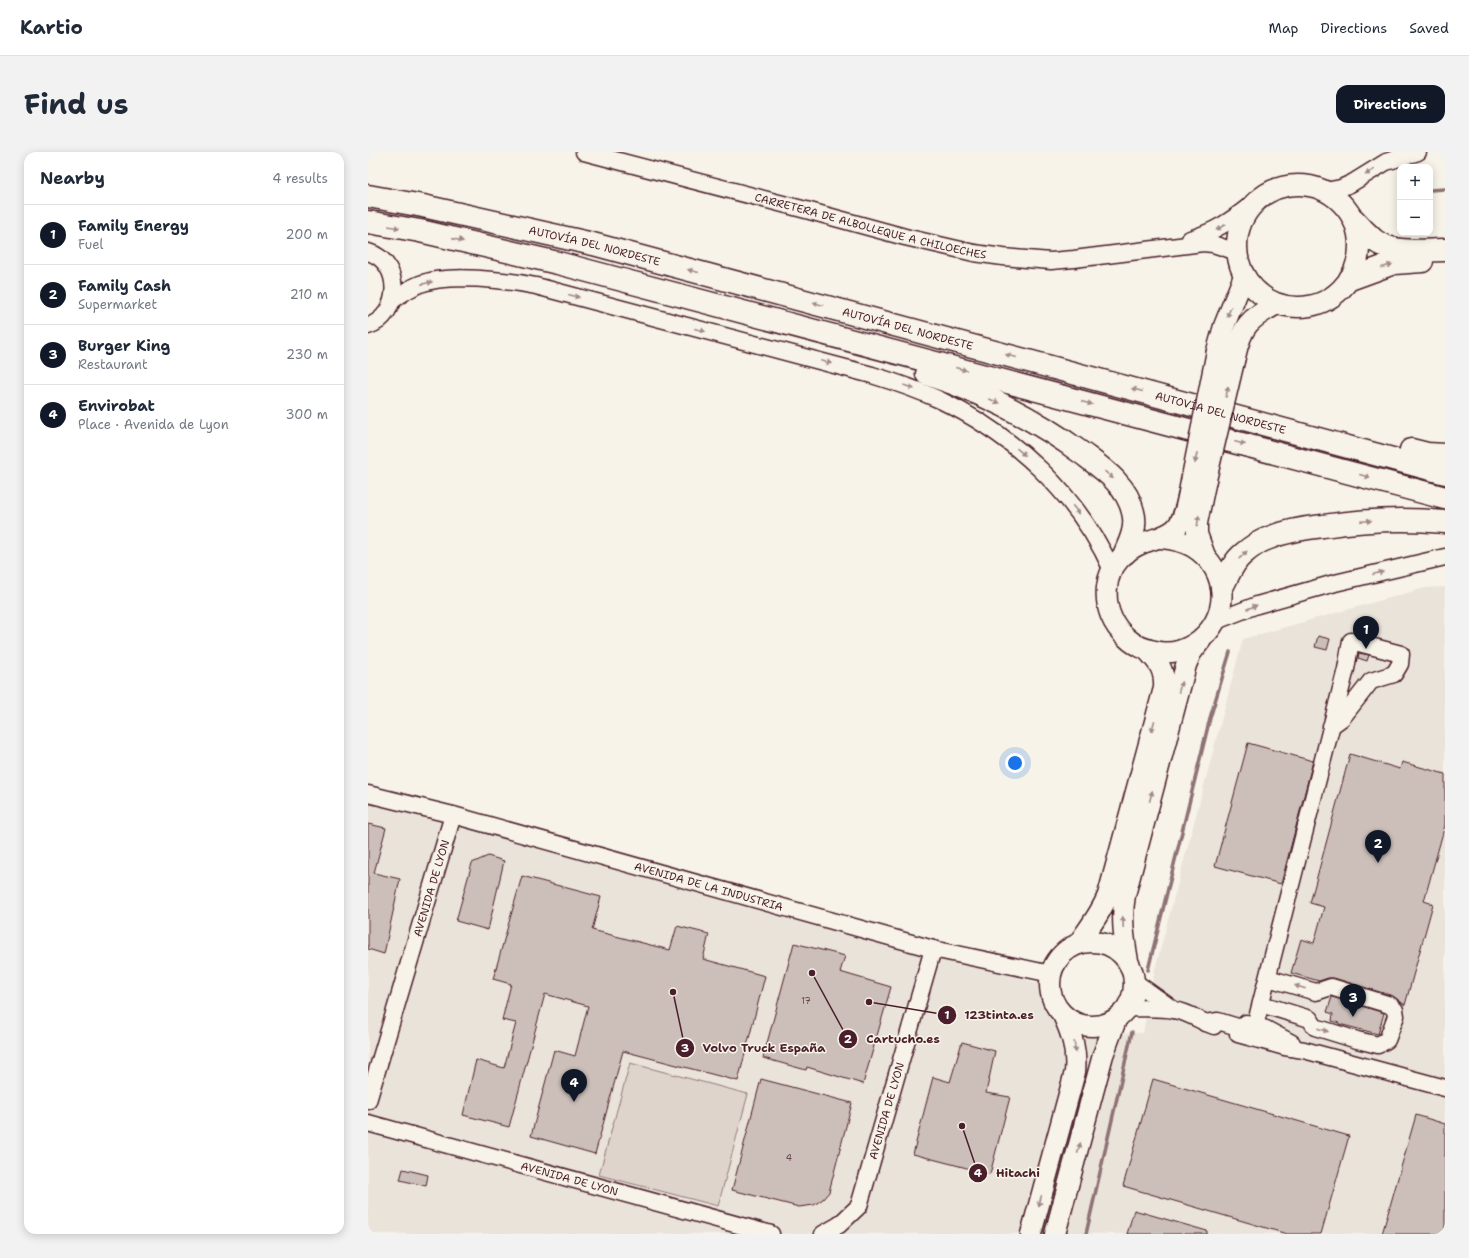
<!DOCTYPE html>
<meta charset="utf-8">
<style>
body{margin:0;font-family:"Shantell Sans",sans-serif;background:#f2f2f3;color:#1f2937}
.controls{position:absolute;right:12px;top:12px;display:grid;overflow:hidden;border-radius:8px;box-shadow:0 2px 10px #0003}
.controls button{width:36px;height:36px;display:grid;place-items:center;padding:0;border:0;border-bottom:1px solid #e0e1e3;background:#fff;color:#1f2937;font:20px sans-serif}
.you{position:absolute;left:647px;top:611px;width:14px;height:14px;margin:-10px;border:3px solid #fff;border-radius:50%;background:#1a73e8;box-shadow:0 0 0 6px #1a73e833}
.badge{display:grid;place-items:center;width:26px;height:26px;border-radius:50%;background:#111827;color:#fff;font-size:13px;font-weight:700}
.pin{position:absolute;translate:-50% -33px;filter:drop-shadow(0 1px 2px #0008)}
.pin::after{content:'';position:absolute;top:21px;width:14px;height:12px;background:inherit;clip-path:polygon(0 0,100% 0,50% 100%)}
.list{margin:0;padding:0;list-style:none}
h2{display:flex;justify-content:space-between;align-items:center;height:52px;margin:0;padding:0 16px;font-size:17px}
h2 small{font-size:13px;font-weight:400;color:#747a83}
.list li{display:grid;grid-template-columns:26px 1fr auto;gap:12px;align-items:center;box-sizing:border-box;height:60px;padding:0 16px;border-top:1px solid #e0e1e3}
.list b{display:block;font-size:15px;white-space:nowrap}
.list p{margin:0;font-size:13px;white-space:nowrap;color:#747a83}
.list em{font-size:13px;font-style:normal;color:#747a83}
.map{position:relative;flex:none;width:1077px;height:1082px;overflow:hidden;border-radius:12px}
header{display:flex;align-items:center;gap:24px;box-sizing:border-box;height:56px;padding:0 20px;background:#fff;border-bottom:1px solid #e0e1e3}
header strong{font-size:19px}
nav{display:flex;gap:22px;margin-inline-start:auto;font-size:14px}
.intro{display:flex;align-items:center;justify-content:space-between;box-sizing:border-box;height:96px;padding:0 24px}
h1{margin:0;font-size:28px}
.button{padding:10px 18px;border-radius:12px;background:#111827;color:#fff;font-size:14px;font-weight:700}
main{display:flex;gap:24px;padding:0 24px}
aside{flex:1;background:#fff;border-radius:12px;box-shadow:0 2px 10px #0003}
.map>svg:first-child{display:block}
</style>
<header>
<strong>Kartio</strong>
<nav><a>Map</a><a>Directions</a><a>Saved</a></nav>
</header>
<div class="intro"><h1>Find us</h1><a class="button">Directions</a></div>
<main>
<aside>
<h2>Nearby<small>4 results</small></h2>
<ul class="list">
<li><span class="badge">1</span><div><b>Family Energy</b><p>Fuel</p></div><em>200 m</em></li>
<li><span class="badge">2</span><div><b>Family Cash</b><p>Supermarket</p></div><em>210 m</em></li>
<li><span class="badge">3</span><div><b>Burger King</b><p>Restaurant</p></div><em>230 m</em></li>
<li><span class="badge">4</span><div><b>Envirobat</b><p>Place · Avenida de Lyon</p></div><em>300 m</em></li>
</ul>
</aside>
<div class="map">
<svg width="1077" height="1082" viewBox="0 0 1077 1082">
<rect width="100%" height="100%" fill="#f7f3e8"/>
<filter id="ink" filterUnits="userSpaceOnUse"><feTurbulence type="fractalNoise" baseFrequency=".025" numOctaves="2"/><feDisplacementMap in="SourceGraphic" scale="8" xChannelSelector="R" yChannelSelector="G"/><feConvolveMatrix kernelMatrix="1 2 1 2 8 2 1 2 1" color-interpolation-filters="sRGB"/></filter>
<g filter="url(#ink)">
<polygon fill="#eae3da" points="1077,435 1077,1082 0,1082 0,650 630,816 670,832 705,883 775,881 787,817 875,487 1057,436"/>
<polygon fill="#ded4cc" stroke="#947a7c" points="262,911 380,942 350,1054 231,1023"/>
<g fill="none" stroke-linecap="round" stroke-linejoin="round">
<g stroke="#8e7275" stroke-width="3.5">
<polyline points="1062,38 1077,37"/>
<polyline points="780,818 842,566 862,500"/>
<polyline points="718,1082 764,880"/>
</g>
</g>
<g fill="#ccbfb9" stroke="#4a1f2b">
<polygon points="993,467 1009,472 1005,485 989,481"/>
<polygon points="950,484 962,487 959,498 947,495"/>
<polygon points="991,501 1001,503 999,509 990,506"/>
<polygon points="880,591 945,609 913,732 847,714"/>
<polygon points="982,602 1032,617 1034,610 1077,622 1077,673 1056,749 1065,752 1037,853 1025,844 966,826 960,826 951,829 923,821 933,787 946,791 956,755 942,751"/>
<polygon points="0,672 18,676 6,721 32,727 16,802 0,797"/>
<polygon points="120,704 136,709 120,778 88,769 104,711"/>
<polygon points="154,724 233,745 224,778 302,798 309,774 341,782 335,807 397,824 370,929 255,899 227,1002 163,984 186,898 207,904 220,854 177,842 141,975 95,963 108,908 136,916 148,871 134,868 143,832 125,827"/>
<polygon points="426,791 477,804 472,820 523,835 495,932 439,915 438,918 395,906"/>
<polygon points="964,845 1016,861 1010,882 971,872 971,871 964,869 965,862 959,860"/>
<polygon points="594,890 627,899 618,941 642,945 622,1022 545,1002 565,925 582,930"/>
<polygon points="393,927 484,951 461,1040 455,1047 446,1053 431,1055 364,1038"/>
<polygon points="785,927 981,984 953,1082 919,1082 755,1034"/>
<polygon points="1048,963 1077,972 1077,1082 1014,1082"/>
<polygon points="35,1017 60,1023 58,1034 32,1028"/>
<polygon points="766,1058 839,1079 839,1082 759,1082"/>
</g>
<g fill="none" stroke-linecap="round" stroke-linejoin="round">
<g stroke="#4a1f2b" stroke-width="19">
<g id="minor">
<path id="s1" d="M216,0L438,58L537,85L606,101L635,105L683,109L706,107L835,91L845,92L869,100"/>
<polyline points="957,39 973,36 984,31 1018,10 1050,0"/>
<path d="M822,87C848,79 863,69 884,52"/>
<path d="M0,100C35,110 33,164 0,174"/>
<path d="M25,148C33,142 42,136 52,132C80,121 138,128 168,134L504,223C527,230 550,238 572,248C646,283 710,343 744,418"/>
<polyline points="848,469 889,453 967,431 1077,405"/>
<path id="s2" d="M0,642L85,663L565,797L683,822"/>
<polyline points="767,830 806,858"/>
<polyline points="893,852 942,867 947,875 989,888 1010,893 1019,888 1028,864 1027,858 1022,853 963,835 948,840 900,826"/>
<path d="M759,856C775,857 791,855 806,858C821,860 833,870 846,874"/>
<polyline points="837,871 850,869 883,879 887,874 978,517 983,489 1033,502 1032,512 1026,522 1003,529 974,566 963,574"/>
<polyline points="878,871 898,877 924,891"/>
<polyline points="870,882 917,895 936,898 1077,936"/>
<path id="s3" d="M0,949L85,663"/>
<path id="s4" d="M0,971L403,1082"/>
<path id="s5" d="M455,1082L471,1073L491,1054L565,797"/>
</g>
</g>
<g stroke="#4a1f2b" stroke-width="23">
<g id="major">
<circle cx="930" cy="94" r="61"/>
<polyline points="849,199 856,174 876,124"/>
<path d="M867,205C874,173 881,167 909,152"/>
<polyline points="837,332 829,371 829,382 837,404"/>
<path d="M793,386C805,387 815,389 825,395C863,418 863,468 826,492C816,498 804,502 792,500C779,498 768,495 759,486C744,473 737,455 739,435C741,414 757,398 775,391C787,386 799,385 808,376C818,365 820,344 823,330"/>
<circle cx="724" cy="832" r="42"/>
<path d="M710,792C721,776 733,761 740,743L796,536C797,518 791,511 779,498"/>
<path d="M760,809C756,786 753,766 757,743L818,513L823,501L833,488"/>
<path d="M663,1082L707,920C709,899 704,882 695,863"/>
<polyline points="687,1082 735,903 748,868"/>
</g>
</g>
<g stroke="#4a1f2b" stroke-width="25">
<g id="highway">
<path id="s6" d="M0,44L55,54L225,92L1077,321"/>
<path d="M986,68C992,75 999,82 1006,88C1025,103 1054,98 1077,98"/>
<polyline points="0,70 52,79 190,111 1077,346"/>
<polyline points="982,127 1026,111 1054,109"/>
<path d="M559,222C615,240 667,267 715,302C735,317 759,333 765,360C769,374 763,388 757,401"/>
<polyline points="1043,298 1059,302 1077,303"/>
<path d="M854,435C860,424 865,410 875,402C883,395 892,389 901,386C918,379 936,376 955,374C995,368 1036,366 1077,370"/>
</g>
</g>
<use href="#minor" stroke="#f7f3e8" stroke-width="16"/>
<use href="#major" stroke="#f7f3e8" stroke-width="20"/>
<use href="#highway" stroke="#f7f3e8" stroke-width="22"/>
<g stroke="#4a1f2b" stroke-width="23" stroke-linecap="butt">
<g id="major-bridge">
<polyline points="823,330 849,199"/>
<polyline points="837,332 867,205"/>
</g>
</g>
<use href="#major-bridge" stroke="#f7f3e8" stroke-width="20"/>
</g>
<defs><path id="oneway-solid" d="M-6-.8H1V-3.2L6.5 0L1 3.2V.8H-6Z"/></defs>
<g fill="#a0898a">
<use href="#oneway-solid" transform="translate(1002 20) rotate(148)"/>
<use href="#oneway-solid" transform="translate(26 75) rotate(10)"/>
<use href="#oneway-solid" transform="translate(853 75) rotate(151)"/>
<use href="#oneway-solid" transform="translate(90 88) rotate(13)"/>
<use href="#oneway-solid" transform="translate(1019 114) rotate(-18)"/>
<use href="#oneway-solid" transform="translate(325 119) rotate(-165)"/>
<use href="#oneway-solid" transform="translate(59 131) rotate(-13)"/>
<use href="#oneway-solid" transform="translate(206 144) rotate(15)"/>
<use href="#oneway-solid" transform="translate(450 152) rotate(-165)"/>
<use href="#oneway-solid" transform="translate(861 160) rotate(113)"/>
<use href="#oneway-solid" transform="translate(332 178) rotate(15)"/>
<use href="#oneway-solid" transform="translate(643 204) rotate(-165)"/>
<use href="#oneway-solid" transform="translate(458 210) rotate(15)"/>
<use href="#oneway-solid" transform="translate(593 217) rotate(15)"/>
<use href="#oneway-solid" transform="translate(541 235) rotate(20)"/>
<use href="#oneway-solid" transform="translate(769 238) rotate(-165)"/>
<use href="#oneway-solid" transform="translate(859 240) rotate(-77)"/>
<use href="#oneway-solid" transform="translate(626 249) rotate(24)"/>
<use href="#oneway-solid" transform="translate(719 251) rotate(15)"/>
<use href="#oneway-solid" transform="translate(872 291) rotate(15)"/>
<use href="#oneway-solid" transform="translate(653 300) rotate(40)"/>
<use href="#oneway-solid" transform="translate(828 306) rotate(101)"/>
<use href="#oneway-solid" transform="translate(741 323) rotate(41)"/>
<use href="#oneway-solid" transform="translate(997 324) rotate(15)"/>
<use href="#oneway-solid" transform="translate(708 358) rotate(52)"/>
<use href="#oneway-solid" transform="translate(830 369) rotate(-82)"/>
<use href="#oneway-solid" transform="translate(998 369) rotate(-2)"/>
<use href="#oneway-solid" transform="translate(875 403) rotate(-44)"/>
<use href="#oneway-solid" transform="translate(1010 421) rotate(-14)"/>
<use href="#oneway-solid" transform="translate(884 455) rotate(-21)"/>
<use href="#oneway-solid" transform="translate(812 535) rotate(-75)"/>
<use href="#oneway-solid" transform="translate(785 574) rotate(106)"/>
<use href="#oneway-solid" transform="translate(783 644) rotate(-75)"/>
<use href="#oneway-solid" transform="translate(755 770) rotate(-93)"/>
<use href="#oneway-solid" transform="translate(932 835) rotate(-163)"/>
<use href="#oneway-solid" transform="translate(955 878) rotate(17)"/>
<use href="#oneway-solid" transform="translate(707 895) rotate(82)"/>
<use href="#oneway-solid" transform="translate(711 996) rotate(-75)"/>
<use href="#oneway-solid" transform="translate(672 1049) rotate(105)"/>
</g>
</g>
<g text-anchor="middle" stroke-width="3" stroke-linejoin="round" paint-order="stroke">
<g font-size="9" fill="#6a474e">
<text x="438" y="852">17</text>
<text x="421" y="1009">4</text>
</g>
<g font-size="11" fill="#4a1f2b" stroke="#f7f3e8">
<text dy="4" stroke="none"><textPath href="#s1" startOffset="296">CARRETERA DE ALBOLLEQUE A CHILOECHES</textPath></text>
<text dy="4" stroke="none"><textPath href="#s6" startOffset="232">AUTOVÍA DEL NORDESTE</textPath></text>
<text dy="4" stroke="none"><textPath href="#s6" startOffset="556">AUTOVÍA DEL NORDESTE</textPath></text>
<text dy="4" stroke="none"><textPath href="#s6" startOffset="880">AUTOVÍA DEL NORDESTE</textPath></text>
<text dy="4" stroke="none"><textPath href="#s2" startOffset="353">AVENIDA DE LA INDUSTRIA</textPath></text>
<text dy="4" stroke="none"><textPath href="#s3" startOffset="222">AVENIDA DE LYON</textPath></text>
<text dy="4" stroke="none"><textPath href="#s5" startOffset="145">AVENIDA DE LYON</textPath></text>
<text dy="4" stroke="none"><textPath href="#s4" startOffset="209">AVENIDA DE LYON</textPath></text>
</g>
</g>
<path fill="none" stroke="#4a1f2b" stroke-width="1.5" d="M501 850L579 863M444 821L480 887M305 840L317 896M594 974L610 1021"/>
<g fill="#4a1f2b" stroke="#f7f3e8" stroke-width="1.5">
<circle cx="501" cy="850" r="4"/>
<circle cx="444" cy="821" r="4"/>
<circle cx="305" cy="840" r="4"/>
<circle cx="594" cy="974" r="4"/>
<circle cx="579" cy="863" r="10"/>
<circle cx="480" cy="887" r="10"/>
<circle cx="317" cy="896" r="10"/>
<circle cx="610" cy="1021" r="10"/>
</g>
<g font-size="12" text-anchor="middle" font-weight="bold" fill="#fff">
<text x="579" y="867">1</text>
<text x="480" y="891">2</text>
<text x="317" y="900">3</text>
<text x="610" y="1025">4</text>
</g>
<g font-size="12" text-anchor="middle" font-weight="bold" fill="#4a1f2b" stroke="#f7f3e8" stroke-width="3" stroke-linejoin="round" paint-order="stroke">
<text x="631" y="867">123tinta.es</text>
<text x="535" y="891">Cartucho.es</text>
<text x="396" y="900">Volvo Truck España</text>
<text x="650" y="1025">Hitachi</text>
</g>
</svg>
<div class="controls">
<button>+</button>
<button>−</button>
</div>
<div class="you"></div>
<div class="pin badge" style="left:998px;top:497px">1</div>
<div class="pin badge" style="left:1010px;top:711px">2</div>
<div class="pin badge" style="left:985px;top:865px">3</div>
<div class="pin badge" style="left:206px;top:950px">4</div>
</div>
</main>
